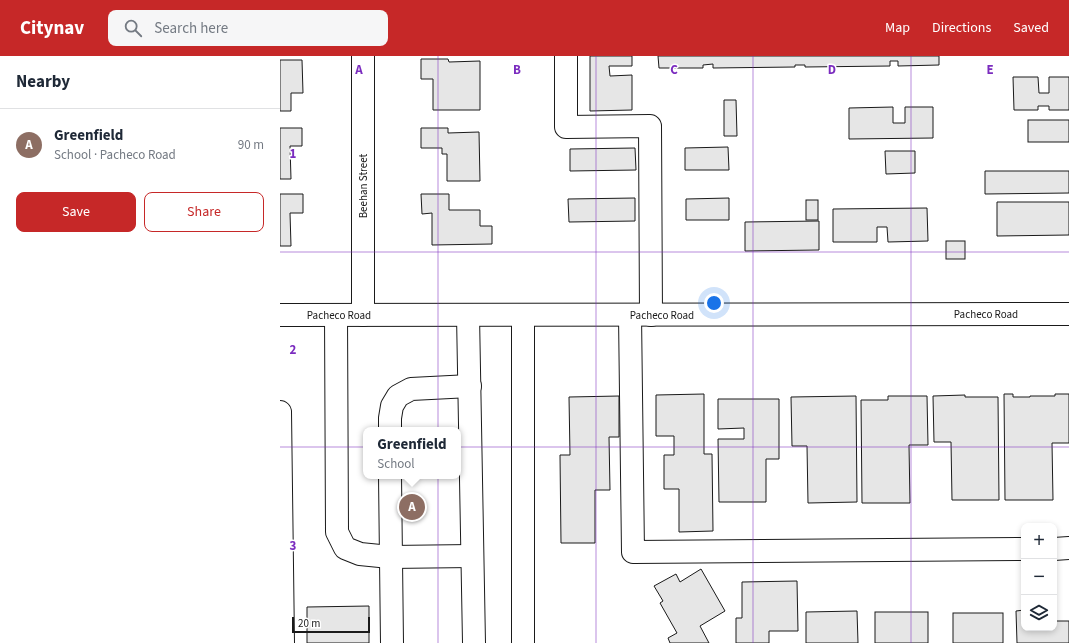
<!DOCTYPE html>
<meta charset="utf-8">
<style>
body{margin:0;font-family:"Source Sans 3",sans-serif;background:#f6f6f7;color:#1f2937}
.controls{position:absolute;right:12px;bottom:12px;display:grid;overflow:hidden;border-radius:8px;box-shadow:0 2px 6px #0003}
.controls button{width:36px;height:36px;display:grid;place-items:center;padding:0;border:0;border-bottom:1px solid #e0e1e3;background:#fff;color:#1f2937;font:20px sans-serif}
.scale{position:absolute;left:12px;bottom:10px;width:78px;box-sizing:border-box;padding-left:4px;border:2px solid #1a1a1a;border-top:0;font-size:11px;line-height:14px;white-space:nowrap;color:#1a1a1a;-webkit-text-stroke:3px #fff;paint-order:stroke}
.you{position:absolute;left:434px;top:247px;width:14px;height:14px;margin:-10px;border:3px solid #fff;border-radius:50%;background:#1a73e8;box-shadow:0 0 0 6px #1a73e833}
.badge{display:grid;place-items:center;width:26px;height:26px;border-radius:50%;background:#c62828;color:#fff;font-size:13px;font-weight:700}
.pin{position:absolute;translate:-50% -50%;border:2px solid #fff;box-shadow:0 1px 4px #0006}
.popup{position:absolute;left:83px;top:371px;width:98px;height:52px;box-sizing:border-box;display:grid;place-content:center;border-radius:8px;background:#fff;filter:drop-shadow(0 1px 3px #0005);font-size:13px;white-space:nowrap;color:#747a83}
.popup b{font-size:15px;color:#1f2937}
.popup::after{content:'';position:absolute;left:50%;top:100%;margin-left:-8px;border:8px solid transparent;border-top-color:#fff}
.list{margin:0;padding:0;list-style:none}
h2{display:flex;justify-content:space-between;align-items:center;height:52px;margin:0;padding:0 16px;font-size:17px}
h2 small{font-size:13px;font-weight:400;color:#747a83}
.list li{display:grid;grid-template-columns:26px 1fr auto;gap:12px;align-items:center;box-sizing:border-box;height:72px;padding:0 16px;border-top:1px solid #e0e1e3}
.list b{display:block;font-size:15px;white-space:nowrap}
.list p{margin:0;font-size:13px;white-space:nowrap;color:#747a83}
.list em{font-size:13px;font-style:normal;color:#747a83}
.actions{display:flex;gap:8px;padding:12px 16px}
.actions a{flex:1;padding:9px 0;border:1px solid #c62828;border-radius:8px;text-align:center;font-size:14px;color:#c62828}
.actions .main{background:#c62828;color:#fff}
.icon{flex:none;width:22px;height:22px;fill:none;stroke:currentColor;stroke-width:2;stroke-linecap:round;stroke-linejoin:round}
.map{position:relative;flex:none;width:789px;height:587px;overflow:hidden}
header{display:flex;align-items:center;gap:24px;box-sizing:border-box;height:56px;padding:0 20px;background:#c62828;color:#fff}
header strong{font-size:19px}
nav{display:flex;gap:22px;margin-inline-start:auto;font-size:14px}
.search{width:280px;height:36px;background:#f6f6f7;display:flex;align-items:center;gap:10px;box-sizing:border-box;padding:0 14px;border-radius:8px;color:#747a83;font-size:15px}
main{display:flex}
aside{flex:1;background:#fff}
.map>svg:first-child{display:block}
</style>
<header>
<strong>Citynav</strong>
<div class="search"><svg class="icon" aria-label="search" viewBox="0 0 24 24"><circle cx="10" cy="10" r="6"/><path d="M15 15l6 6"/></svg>Search here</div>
<nav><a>Map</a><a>Directions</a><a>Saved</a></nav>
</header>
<main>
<aside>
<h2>Nearby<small></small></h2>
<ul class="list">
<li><span class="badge" style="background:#8d6e63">A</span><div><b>Greenfield</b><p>School · Pacheco Road</p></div><em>90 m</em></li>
</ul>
<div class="actions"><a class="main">Save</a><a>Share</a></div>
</aside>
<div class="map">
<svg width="789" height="587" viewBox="0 0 789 587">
<rect width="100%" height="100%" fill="#fff"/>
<g fill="#e6e6e6" stroke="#1a1a1a">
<polygon points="310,0 352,0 352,10 329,10 330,20 352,19 352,54 310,55"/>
<polygon points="378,0 659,0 659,9 618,10 618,5 610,5 610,10 525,11 525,9 515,9 515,11 433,12 433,8 423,9 423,12 379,12"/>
<polygon points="141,3 168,3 169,6 200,5 200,54 153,54 153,23 141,23"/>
<polygon points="0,4 22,4 23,37 11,37 11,55 0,55"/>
<polygon points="733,21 758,21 759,37 769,37 769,21 789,21 789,54 769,54 769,50 758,50 758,54 734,54"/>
<polygon points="444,44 456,44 457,80 444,80"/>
<polygon points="613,51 613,67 625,67 625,51 653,51 653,82 569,83 569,52"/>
<rect x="748" y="64" width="41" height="22"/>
<polygon points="0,72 22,72 22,90 10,90 11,123 0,123"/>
<polygon points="141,72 168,72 168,77 199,76 200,125 167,125 167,98 162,98 162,92 141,92"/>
<polygon points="448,91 449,114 405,114 405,92"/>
<polygon points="355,92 356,114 290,115 290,93"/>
<polygon points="605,95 635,95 635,117 606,118"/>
<polygon points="705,115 789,115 789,137 705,138"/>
<polygon points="0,138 23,138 23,157 10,157 11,190 0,190"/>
<polygon points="141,138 169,138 169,154 200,154 200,170 212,170 212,188 152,189 152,157 142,158"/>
<polygon points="355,142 355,165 289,166 288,143"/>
<polygon points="449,142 449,164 406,164 406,143"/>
<rect x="526" y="144" width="12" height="20"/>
<polygon points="717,146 789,146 789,179 717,180"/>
<polygon points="647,152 648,185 608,186 607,171 597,171 597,186 553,186 553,153"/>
<polygon points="539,165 539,194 465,195 465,166"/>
<rect x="666" y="185" width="19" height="18"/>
<polygon points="424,338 424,398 432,398 433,475 399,476 399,433 384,433 384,399 394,399 394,380 376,380 376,339"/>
<polygon points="724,338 733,338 733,341 750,341 750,340 775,340 775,338 789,338 789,387 772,387 773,444 725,444"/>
<polygon points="685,339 685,341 718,341 719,444 672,444 671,386 654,386 653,340"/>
<polygon points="339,340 339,381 329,381 330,434 315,434 315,487 281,487 280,399 290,399 289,341"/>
<polygon points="576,340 577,446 528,447 527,390 512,390 511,341"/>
<polygon points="608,340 647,340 648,389 629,389 630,447 582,447 581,344 608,344"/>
<polygon points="438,343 499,343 499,403 486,403 486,446 439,446 438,383 464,383 464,372 438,373"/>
<polygon points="421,513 445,555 420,570 429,587 390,587 388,582 397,577 380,547 383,545 374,530 396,518 400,526"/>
<polygon points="517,525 518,575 489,575 489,587 456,587 456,562 462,562 462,526"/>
<polygon points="89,550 89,587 27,587 27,551"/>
<polygon points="744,554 744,572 774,572 774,565 789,565 789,587 737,587 736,555"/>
<polygon points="577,555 578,587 526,587 526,556"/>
<rect x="595" y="556" width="53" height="31"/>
<rect x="673" y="557" width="50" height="30"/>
</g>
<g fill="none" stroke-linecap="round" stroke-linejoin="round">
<g stroke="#1a1a1a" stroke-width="24">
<g id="minor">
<polyline points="83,0 83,259"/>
<polyline points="286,0 286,71 370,70 371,259"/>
<polyline points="0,259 789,258"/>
<polyline points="56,259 57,476 65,492 80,498 110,501 192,500"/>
<polyline points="188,259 194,587"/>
<polyline points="350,259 353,496 744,493"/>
<polyline points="0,356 3,587"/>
<polyline points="110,374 110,362 112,350 118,340 131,333 190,330"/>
<polyline points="110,420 112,587"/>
<polyline points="774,493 789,492"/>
<polyline points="243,587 243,259"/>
</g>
</g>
<use href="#minor" stroke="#fff" stroke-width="22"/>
</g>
<path fill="none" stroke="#7b2cbf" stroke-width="1" stroke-opacity="0.55" d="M158,0V587M316,0V587M473,0V587M631,0V587M0,196H789M0,391H789"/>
<g text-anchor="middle" stroke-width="3" stroke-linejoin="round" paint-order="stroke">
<g font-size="11" fill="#1a1a1a" stroke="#fff">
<text transform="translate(83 130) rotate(-90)" y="4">Beehan Street</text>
<text x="706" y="262">Pacheco Road</text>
<text x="59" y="263">Pacheco Road</text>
<text x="382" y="263">Pacheco Road</text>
</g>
</g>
<g font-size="13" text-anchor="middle" font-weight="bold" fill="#7b2cbf" stroke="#fff" stroke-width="3" stroke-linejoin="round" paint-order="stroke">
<text x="79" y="18">A</text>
<text x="237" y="18">B</text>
<text x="394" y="18">C</text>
<text x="552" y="18">D</text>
<text x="710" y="18">E</text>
<text x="13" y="102">1</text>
<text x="13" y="298">2</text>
<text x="13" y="494">3</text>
</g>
</svg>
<div class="controls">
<button>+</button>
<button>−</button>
<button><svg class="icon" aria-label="layers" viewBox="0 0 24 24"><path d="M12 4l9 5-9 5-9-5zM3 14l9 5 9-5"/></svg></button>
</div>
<div class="scale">20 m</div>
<div class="you"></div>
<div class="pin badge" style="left:132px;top:451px;background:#8d6e63">A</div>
<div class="popup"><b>Greenfield</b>School</div>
</div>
</main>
